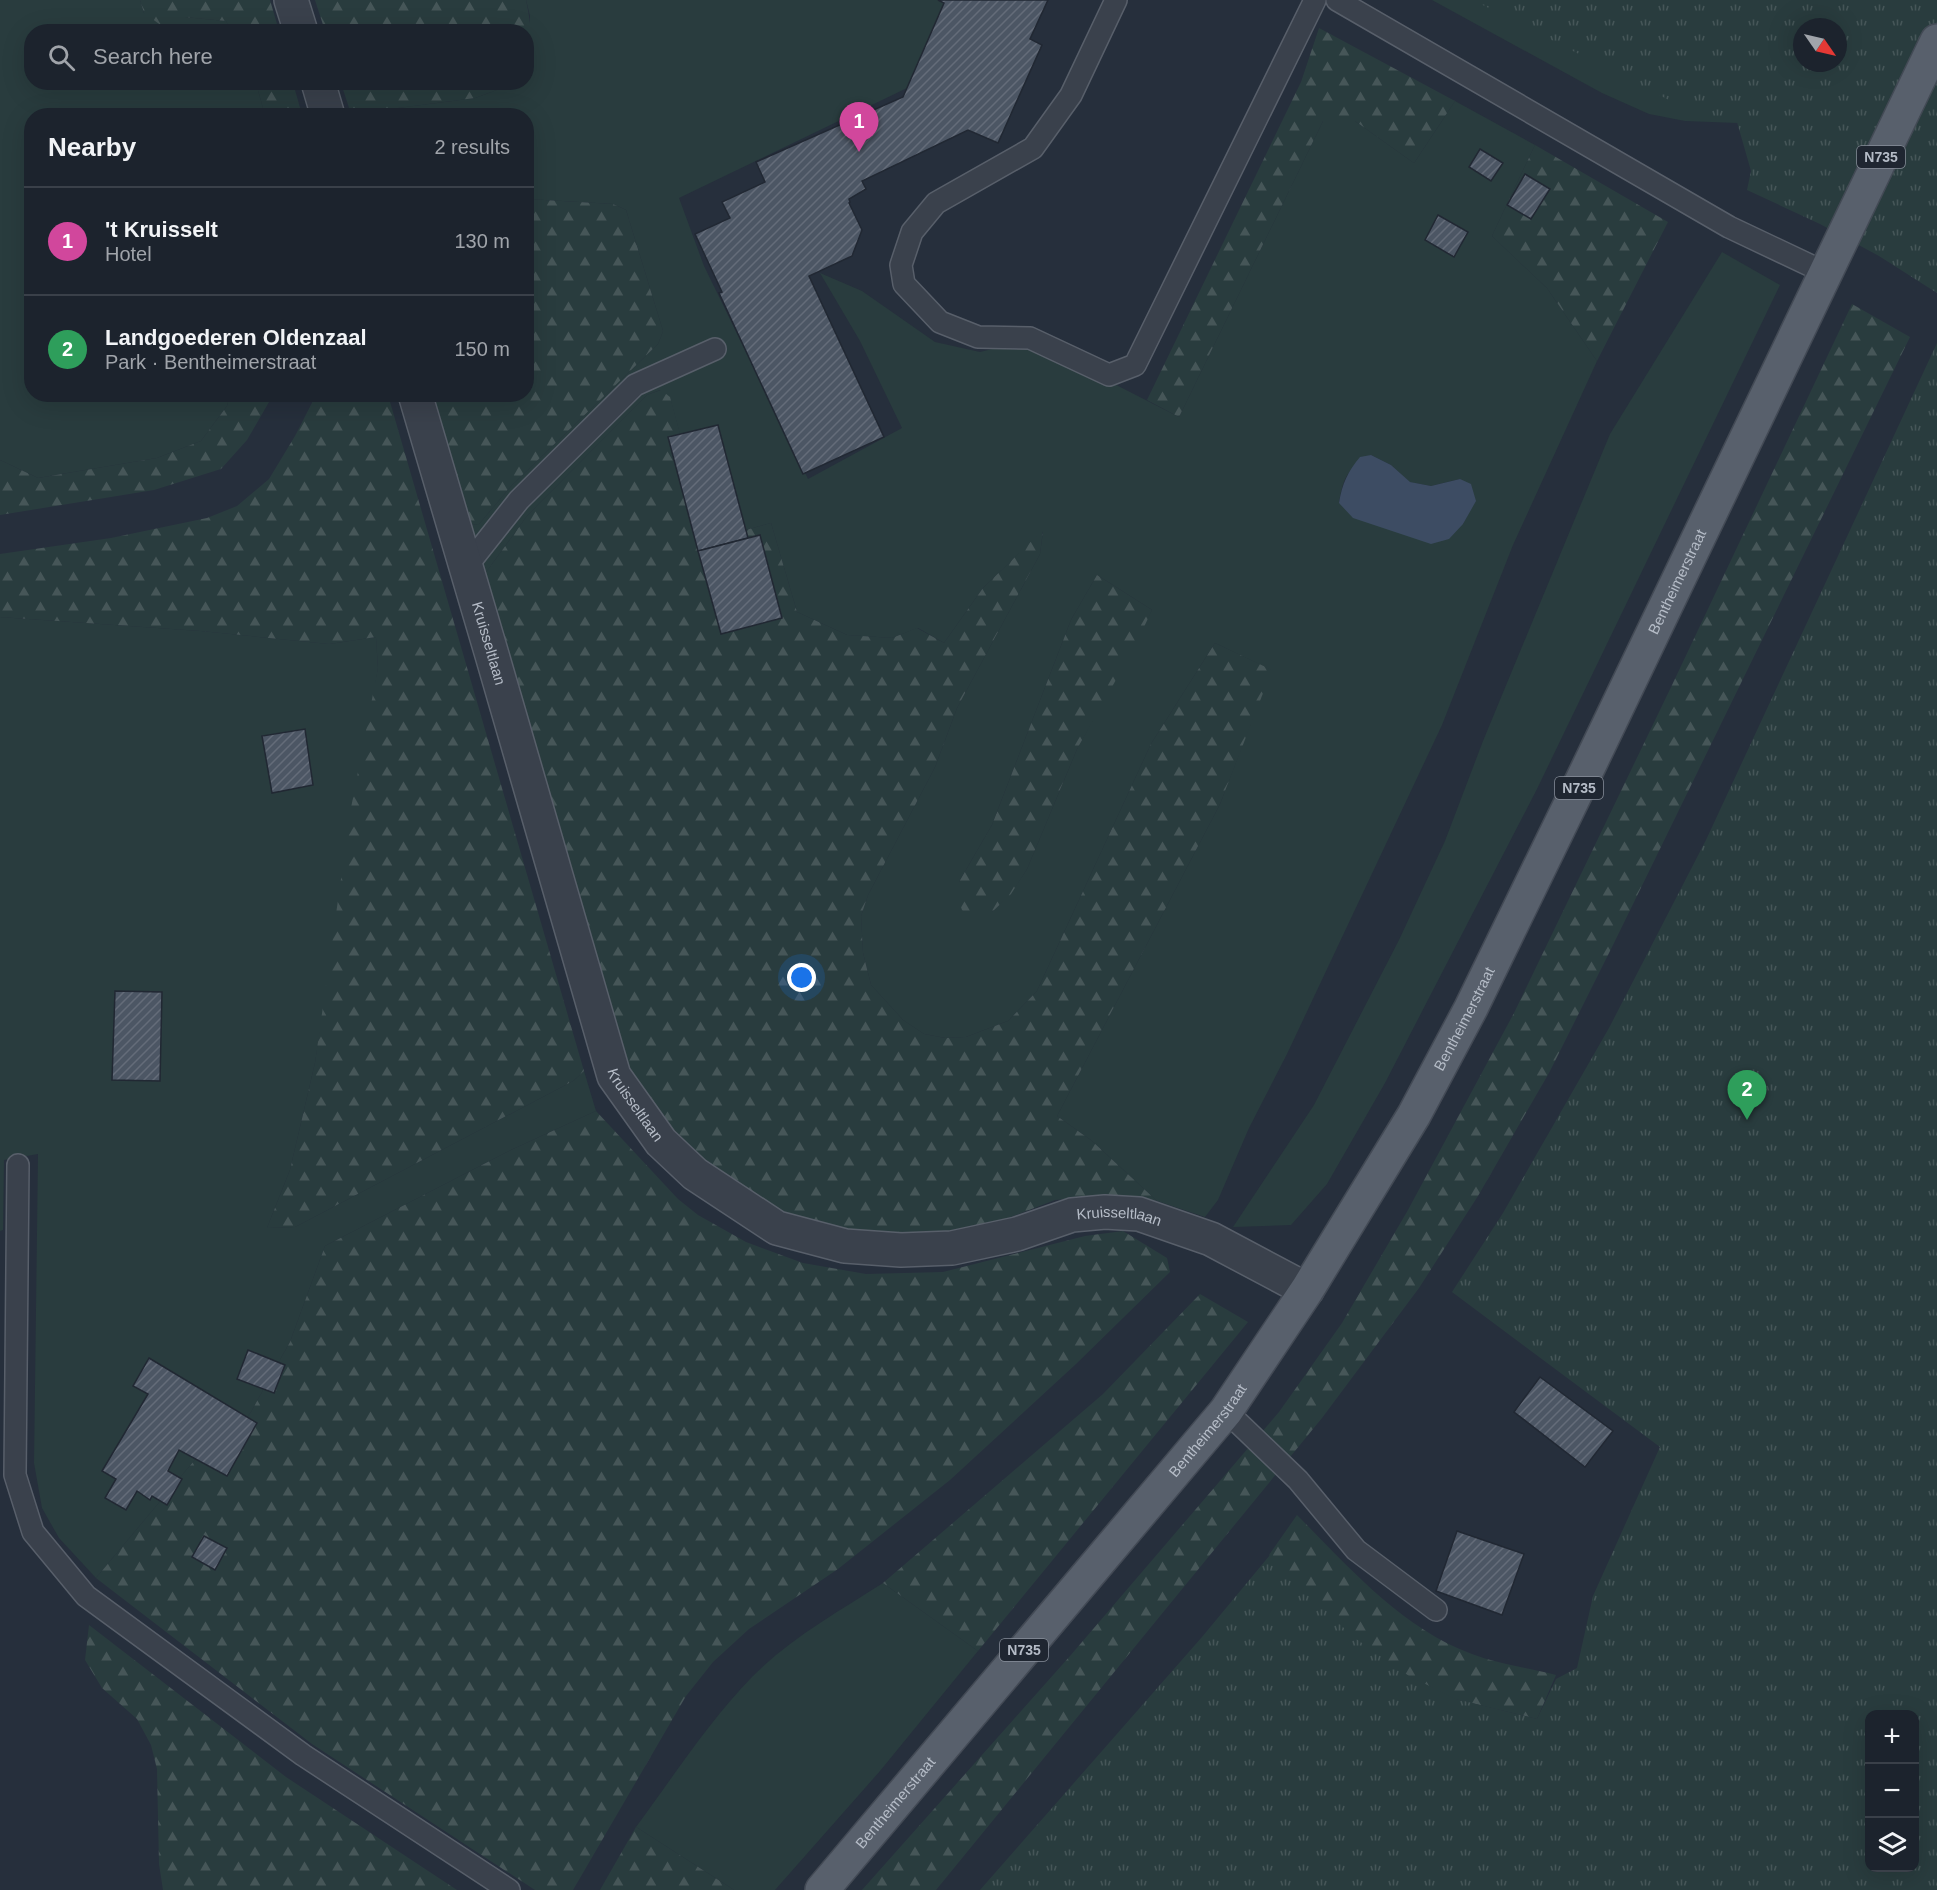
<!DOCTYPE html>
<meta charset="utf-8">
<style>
body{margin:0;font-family:Arial,sans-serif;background:#292f39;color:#f1f3f6}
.controls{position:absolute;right:18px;bottom:18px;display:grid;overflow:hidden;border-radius:12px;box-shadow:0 6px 24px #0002}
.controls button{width:54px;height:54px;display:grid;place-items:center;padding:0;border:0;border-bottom:2px solid #3a4049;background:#1c232d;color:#f1f3f6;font:30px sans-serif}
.compass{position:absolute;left:1793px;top:18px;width:54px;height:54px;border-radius:50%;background:#1c232d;box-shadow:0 6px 24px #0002;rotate:124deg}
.you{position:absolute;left:802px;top:978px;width:21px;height:21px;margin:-15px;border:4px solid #fff;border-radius:50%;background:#1a73e8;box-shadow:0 0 0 9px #1a73e833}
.badge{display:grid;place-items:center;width:39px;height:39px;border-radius:50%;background:#ea580c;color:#fff;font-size:20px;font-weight:700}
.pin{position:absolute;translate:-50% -50px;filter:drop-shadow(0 2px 3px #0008)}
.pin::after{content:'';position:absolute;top:32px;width:21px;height:18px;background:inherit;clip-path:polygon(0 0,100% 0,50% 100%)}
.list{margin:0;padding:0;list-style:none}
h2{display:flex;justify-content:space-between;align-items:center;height:78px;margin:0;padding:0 24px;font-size:26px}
h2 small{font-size:20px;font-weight:400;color:#a0a4aa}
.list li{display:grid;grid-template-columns:39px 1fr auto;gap:18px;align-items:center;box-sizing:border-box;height:108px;padding:0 24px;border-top:2px solid #3a4049}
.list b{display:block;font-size:22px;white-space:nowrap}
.list p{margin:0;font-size:20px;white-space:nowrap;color:#a0a4aa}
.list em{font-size:20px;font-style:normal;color:#a0a4aa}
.icon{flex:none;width:33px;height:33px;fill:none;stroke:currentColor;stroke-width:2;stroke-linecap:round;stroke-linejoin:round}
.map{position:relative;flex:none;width:1937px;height:1890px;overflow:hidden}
.search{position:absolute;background:#1c232d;box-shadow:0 6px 24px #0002;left:24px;top:24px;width:510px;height:66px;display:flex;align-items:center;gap:15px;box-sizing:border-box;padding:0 21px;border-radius:24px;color:#a0a4aa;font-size:22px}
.panel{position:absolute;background:#1c232d;box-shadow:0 6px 24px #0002;left:24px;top:108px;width:510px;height:294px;border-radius:24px}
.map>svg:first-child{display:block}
</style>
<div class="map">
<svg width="1937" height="1890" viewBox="0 0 1937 1890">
<defs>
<pattern id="forest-firs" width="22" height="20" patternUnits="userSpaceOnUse" patternTransform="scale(1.5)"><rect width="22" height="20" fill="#293c3e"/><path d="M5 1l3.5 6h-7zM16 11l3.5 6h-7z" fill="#465658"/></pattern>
<pattern id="park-tufts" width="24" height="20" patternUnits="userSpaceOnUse" patternTransform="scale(1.5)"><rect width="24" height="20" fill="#293c3e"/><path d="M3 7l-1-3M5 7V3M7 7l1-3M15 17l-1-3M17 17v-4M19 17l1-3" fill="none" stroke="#465658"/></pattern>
<pattern id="building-hatch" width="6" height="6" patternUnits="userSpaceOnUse" patternTransform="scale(1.5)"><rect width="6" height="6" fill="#4c5664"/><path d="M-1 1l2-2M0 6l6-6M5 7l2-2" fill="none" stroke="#646c79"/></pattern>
</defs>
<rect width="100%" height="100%" fill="#262f3c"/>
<g fill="#293c3e" fill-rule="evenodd">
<polygon points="0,0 140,0 144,13 226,21 232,31 32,32 32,82 256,83 265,115 32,116 32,394 230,395 227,406 201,441 157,458 38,478 0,460"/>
<path d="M526,0H954L907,88L679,198L704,266L808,479L902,428L860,341L820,273L862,291L935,342L980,352L1028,340L1179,417L1323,121H1355L1414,163L1455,101L1535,145L1492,236L1547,288L1597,361L1513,545L1442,725L1287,1054L1249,1128L1218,1200L1205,1217L1157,1201L1092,1141L1057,1116L1220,804L1271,670L1215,643L1151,744L1037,991L1008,1021L966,1037L945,1038L924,1034L903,1020L871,985L863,953L861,916L868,895L935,767L957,708L1040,554L1043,531L983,588L944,643L918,628L892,638L847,635L797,612L771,523L709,540L670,398L660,390L647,395L527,516L479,582L468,525L479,524L512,485L658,344L663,331L626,210L613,204L527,199L526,116H352L351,114L475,98L502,88L507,83L526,82L527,52L530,45V16ZM1371,455L1391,465L1409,482L1431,486L1460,479L1467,516L1463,524L1339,503C1344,475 1347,470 1371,455ZM1097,575L1152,610L1077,749L1027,869L1011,893L992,912L959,882L992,825L1071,620Z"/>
<polygon points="1432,0 1798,0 1737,123 1685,121 1649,114 1602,93"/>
<polygon points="1722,252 1780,285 1537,789 1385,1083 1327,1184 1291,1225 1233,1227 1314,1105 1399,940 1445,841 1483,741 1610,434"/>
<polygon points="0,617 201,631 329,644 376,637 378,668 315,1063 290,1170 267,1228 295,1227 573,1081 584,1071 596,1111 511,1150 325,1246 290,1342 251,1412 227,1444 204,1449 96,1578 59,1538 42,1508 34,1463 38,1154 4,1160 3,1230 0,1231"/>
<path d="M883,1583L978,1651L880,1771L775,1890H734L636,1827C673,1777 709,1721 752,1677C789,1639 838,1612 883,1583Z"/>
</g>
<g fill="url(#forest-firs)">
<polygon points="140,0 270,0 279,31 232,31 226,21 184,17 162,26 144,13"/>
<path d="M315,0H526C529,16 534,37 527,52L526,32L325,31Z"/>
<polygon points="1319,28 1455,101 1414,163 1355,121 1323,121 1179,417 1147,400 1301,82"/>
<polygon points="256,83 293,83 302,115 265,115"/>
<polygon points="341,83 341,82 507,83 502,88 475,98 351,114"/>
<polygon points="1535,145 1668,222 1597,361 1547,288 1492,236"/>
<polygon points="527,199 613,204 626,210 663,331 658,344 512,485 479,524 468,525 429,395 526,394"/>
<polygon points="1852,304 1910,337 1614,943 1549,1073 1478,1196 1419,1288 1322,1418 936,1890 862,1890 1070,1656 1279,1412 1342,1323 1408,1210 1514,1013 1673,683"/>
<polygon points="661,390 670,397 709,540 771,523 797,612 847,635 892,638 917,628 944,643 983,588 1043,530 1040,554 957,708 935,767 868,895 861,916 863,953 871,985 903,1020 924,1034 945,1038 966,1037 1008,1021 1037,991 1151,744 1215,643 1272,670 1220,804 1057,1116 1092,1141 1157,1201 1110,1195 1055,1200 1000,1221 952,1234 894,1241 780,1218 696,1166 626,1070 479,582 527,516 647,395"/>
<polygon points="230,395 273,395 247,440 221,469 154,490 0,515 0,460 38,478 157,458 201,441 227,406"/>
<polygon points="316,395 388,395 584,1071 573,1081 295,1227 267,1228 290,1170 315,1063 351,808 378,668 376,637 329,644 201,631 0,617 0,554 111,538 207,518 237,506 269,479 295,436"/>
<polygon points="1097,575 1152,610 1135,646 1077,749 1027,869 1011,894 992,912 978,916 968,916 962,910 958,898 959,882 992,825 1071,620"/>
<polygon points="596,1111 678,1199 698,1215 746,1242 803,1263 866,1274 943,1272 1085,1236 1123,1231 1167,1258 1170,1272 1076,1364 950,1480 838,1569 749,1629 713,1662 686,1696 573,1890 535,1890 312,1744 96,1578 204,1449 227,1444 251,1412 290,1342 325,1246 511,1150"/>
<polygon points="1200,1294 1248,1322 978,1651 883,1583 1103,1394"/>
<path d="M1297,1515C1349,1567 1401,1628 1472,1654C1498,1664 1529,1668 1556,1675L1537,1719L1455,1699L1408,1676L1351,1636L1269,1555Z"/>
<polygon points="89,1625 286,1777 457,1890 163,1890 159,1864 157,1769 151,1745 137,1719 102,1688 85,1660"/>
<polygon points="636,1827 734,1890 600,1890"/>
</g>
<g fill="url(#park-tufts)" fill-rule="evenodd">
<path d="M1473,0H1937V293L1879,256L1820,224L1747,190L1751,171L1737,122L1710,121ZM1802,27H1838V63H1802Z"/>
<path d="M1937,343V1890H980L1202,1637L1270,1555L1352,1636L1409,1676L1456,1699L1537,1719L1556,1679L1577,1668L1593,1596L1660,1447L1452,1292L1503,1213L1609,1028L1706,840ZM1870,1714H1914V1868H1870Z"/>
</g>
<path fill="#3d4c63" d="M1371,455L1391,465L1410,482L1431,486L1460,479L1471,484L1476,501L1463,524L1449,539L1431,544L1353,518L1339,503C1342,484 1348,471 1360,457Z"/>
<g fill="url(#building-hatch)" stroke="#212833" stroke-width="1.5">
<polygon points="938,0 1048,0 1030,39 1042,45 998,143 968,130 862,181 866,189 849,199 850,202 849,203 862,230 852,256 809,276 884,437 803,474 719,293 722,292 695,234 730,218 722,202 765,182 756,162 903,97 944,3"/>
<polygon points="1480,149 1503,163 1491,181 1469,167"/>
<polygon points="1525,174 1550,189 1531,219 1507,205"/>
<polygon points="1438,215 1468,232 1454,257 1425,240"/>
<polygon points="718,425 748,538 698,551 668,437"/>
<polygon points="760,535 782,618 721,634 698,551"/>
<polygon points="305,729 313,785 272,793 262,736"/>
<polygon points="115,991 162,992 160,1081 112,1080"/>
<polygon points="248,1350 285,1365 274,1393 237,1379"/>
<polygon points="149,1358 257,1423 227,1476 179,1450 168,1471 182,1479 167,1505 152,1496 150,1500 137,1491 126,1510 105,1498 116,1479 102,1471 148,1394 133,1386"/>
<polygon points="1540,1377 1613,1431 1585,1467 1514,1412"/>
<polygon points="1457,1531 1524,1554 1502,1615 1436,1591"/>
<polygon points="204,1536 227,1548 215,1570 192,1557"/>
</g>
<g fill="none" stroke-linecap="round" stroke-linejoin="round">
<g stroke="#585f6a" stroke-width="24">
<g id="service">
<polyline points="1116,0 1071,95 1033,148 936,203 912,232 901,265 904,284 940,322 978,337 1030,338 1109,375 1135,365 1315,0"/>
<polyline points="1337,0 1729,227 1826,273"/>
<polyline points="466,567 519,500 635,385 715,349"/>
<polyline points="18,1165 15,1475 33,1532 86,1596 303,1755 509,1890"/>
<polyline points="1226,1411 1298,1480 1356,1550 1436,1610"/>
</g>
</g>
<g stroke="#585f6a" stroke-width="36">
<g id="minor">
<polyline points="291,0 301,32"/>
<polyline points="318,82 328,116"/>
<path id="s1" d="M415,394L492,655L614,1076L661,1142L695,1174L777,1228L845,1246L901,1250L952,1248L1017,1234L1072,1215L1105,1212L1139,1214L1211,1239L1307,1290"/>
</g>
</g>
<g stroke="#434a55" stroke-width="36">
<g id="primary">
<path id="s2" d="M822,1890L1226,1411L1307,1290L1414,1115L1471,1008L1588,768L1937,41"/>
</g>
</g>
<use href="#service" stroke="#3a414c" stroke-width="21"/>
<use href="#minor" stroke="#3a414c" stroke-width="33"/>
<use href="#primary" stroke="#58606c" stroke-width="33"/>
</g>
<g text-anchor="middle" stroke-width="4.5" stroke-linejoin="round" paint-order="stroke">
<g fill="#1f2631" stroke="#888f9a" stroke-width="1.5">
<rect x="1857" y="146" width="48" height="22" rx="4.5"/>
<rect x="1555" y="777" width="48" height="22" rx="4.5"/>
<rect x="1000" y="1639" width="48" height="22" rx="4.5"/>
</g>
<g font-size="14" font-weight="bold" fill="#b5bcc7">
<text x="1881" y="162">N735</text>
<text x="1579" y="793">N735</text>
<text x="1024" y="1655">N735</text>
</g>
<g font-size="15" fill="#b5bcc7" stroke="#1f2631">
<text dy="5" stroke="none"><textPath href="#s2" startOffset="1572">Bentheimerstraat</textPath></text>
<text dy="5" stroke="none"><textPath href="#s1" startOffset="260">Kruisseltlaan</textPath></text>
<text dy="5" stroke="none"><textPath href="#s2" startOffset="1086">Bentheimerstraat</textPath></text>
<text dy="5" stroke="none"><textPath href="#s1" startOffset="746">Kruisseltlaan</textPath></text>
<text dy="5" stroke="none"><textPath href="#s1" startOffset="1286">Kruisseltlaan</textPath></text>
<text dy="5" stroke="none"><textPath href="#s2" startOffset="600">Bentheimerstraat</textPath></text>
<text dy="5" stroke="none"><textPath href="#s2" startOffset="114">Bentheimerstraat</textPath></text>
</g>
</g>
</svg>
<div class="controls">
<button>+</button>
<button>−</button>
<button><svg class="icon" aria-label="layers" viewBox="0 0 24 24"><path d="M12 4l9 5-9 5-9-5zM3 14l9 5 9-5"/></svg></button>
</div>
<svg class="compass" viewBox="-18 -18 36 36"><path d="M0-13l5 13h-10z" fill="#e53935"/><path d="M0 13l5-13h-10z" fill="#a0a4aa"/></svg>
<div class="you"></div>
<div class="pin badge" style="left:859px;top:152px;background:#d1479c">1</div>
<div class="pin badge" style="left:1747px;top:1120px;background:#2e9e5b">2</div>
<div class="search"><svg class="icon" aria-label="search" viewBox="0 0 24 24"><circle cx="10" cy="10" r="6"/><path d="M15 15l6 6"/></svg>Search here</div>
<section class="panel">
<h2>Nearby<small>2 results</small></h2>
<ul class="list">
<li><span class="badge" style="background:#d1479c">1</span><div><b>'t Kruisselt</b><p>Hotel</p></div><em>130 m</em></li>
<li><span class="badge" style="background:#2e9e5b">2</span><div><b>Landgoederen Oldenzaal</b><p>Park · Bentheimerstraat</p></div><em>150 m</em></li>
</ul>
</section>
</div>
